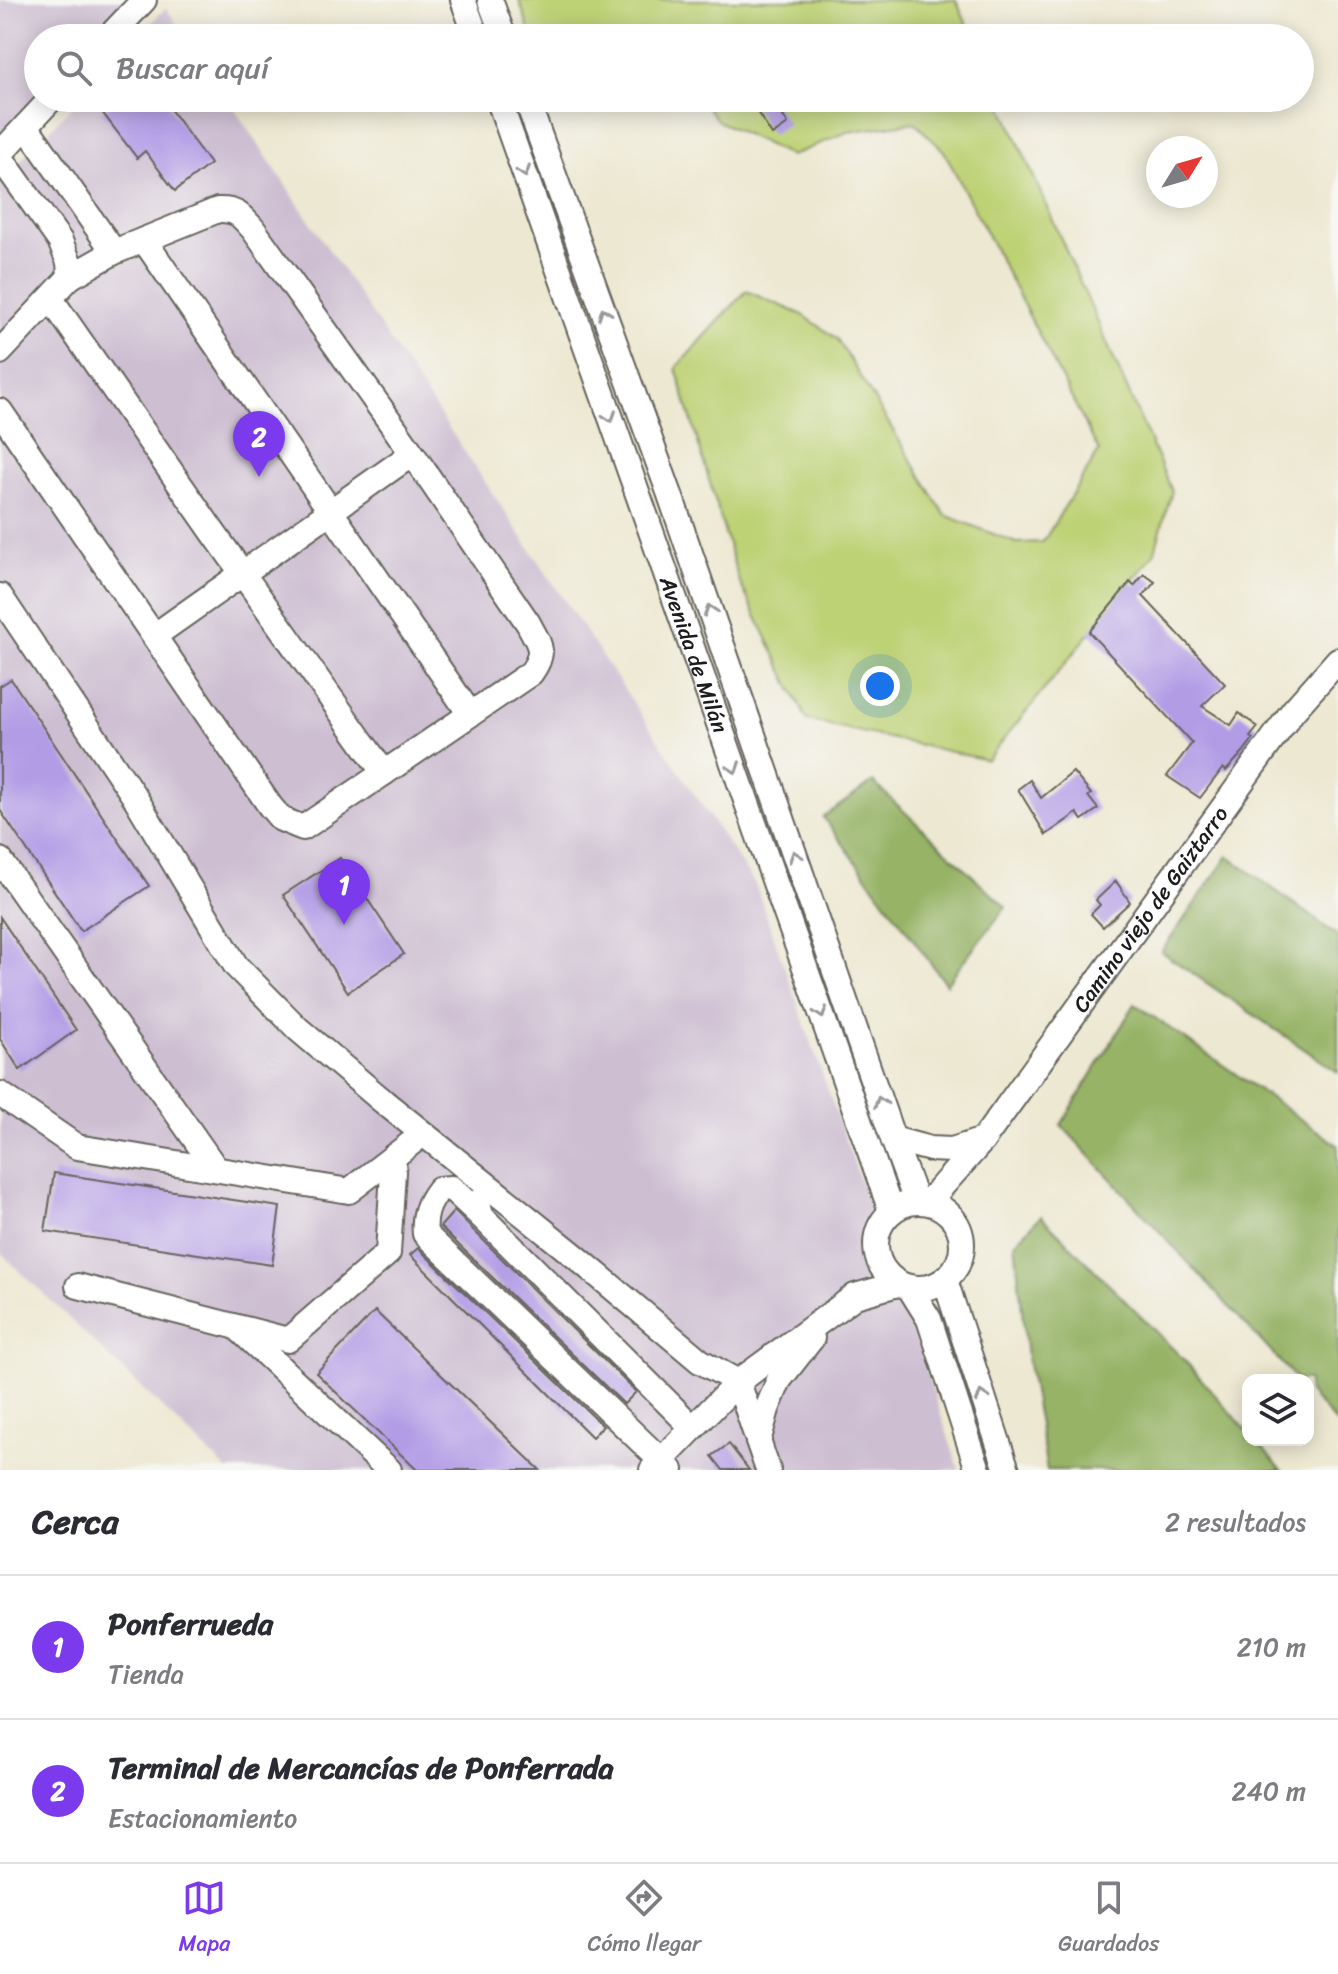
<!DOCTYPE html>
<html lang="es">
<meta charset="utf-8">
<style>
body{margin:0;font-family:Sriracha,sans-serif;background:#f7f7f7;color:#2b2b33}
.controls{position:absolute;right:24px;bottom:24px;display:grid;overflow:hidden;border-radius:16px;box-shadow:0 4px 20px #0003}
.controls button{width:72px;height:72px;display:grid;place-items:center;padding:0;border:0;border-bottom:2px solid #e1e1e2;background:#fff;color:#2b2b33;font:40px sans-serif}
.compass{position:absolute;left:1146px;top:136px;width:72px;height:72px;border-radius:50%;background:#fff;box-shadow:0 4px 20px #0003;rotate:53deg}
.you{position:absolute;left:880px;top:686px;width:28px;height:28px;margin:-20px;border:6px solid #fff;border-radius:50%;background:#1a73e8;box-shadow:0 0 0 12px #1a73e833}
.badge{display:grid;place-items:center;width:52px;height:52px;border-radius:50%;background:#7c3aed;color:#fff;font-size:26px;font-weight:700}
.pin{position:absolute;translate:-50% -66px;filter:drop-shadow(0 2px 4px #0008)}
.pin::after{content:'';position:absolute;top:42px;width:28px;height:24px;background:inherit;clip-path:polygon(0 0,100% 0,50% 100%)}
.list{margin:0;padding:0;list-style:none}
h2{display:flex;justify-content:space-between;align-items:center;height:104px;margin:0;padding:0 32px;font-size:34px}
h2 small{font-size:26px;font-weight:400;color:#7c7c81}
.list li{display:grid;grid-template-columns:52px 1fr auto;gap:24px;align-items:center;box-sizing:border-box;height:144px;padding:0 32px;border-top:2px solid #e1e1e2}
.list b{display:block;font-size:30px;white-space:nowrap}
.list p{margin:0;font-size:26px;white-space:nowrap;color:#7c7c81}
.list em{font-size:26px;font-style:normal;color:#7c7c81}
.icon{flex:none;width:44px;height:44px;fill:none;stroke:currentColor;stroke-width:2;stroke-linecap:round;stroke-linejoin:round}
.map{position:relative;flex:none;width:1338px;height:1470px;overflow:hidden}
.search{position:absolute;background:#fff;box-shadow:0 4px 20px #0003;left:24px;right:24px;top:24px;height:88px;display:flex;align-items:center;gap:20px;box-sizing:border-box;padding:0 28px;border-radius:44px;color:#7c7c81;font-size:30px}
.sheet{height:392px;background:#fff}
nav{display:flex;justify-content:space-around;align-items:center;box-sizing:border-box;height:112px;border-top:2px solid #e1e1e2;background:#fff;font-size:22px;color:#7c7c81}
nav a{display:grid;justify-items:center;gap:4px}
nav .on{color:#7c3aed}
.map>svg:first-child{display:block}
</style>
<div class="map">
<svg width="1338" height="1470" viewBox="0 0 1338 1470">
<rect width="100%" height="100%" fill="#f6f6f2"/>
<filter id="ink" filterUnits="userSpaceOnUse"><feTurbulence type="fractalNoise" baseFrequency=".0125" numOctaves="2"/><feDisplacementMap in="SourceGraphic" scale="16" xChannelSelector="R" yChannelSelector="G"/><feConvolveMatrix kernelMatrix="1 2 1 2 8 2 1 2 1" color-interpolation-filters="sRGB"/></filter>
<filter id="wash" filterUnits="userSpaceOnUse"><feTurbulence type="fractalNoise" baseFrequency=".006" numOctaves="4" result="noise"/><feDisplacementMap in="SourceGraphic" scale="32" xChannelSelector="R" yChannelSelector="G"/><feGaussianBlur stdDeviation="1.8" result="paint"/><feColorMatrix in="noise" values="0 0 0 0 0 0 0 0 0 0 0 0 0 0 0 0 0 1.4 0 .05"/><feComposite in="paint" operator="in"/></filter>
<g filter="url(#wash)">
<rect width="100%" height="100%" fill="#ede8d1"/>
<g fill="#cdbed2">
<polygon points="0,0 130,0 95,38 38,38 38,98 0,143"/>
<polygon points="166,8 186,38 137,38"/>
<polygon points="80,98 227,98 755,884 915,1336 959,1470 227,1470 0,1252 0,182"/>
</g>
<g fill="#bdd175" stroke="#6c7648" stroke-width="2">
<polygon points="519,0 956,0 973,38 532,38"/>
<polygon points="699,98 999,98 1172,491 1154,554 987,760 807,720 739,581 676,368 746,291 803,315 837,339 945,515 1016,543 1043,542 1099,451 944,151 914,122 847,132 791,156 718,121"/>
</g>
<g fill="#96b366" stroke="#596841" stroke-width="2">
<polygon points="873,782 1006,907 946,984 823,817"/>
<polygon points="1228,856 1338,936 1338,1072 1161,952"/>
<polygon points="1135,1004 1338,1145 1338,1425 1308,1392 1308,1380 1297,1380 1061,1125"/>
<polygon points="1041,1216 1186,1362 1248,1432 1248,1440 1255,1440 1282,1470 1047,1470 1027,1358 1015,1243"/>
</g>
<g id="blocks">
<g fill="#b29ce6">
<polygon points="121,98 162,98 210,164 175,191 145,151 137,158 102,112"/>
<polygon points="769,98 772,98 788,124 772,135 754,107"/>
<polygon points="1144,574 1155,582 1143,596 1225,684 1202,706 1231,725 1239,713 1258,727 1250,737 1253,739 1243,752 1226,771 1223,768 1200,798 1167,776 1192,743 1089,632 1130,582 1134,586"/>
<polygon points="11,679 149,886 81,931 0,810 0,686"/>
<polygon points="1073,772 1091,794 1088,796 1098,809 1082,820 1077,813 1046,835 1018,789 1030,780 1041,798"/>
<polygon points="340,858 404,954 348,992 283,895"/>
<polygon points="1116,881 1130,902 1103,927 1091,914 1100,905 1096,900"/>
<polygon points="0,917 76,1030 20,1070 0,1039"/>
<polygon points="54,1173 280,1207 272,1265 45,1231"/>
<polygon points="454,1211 636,1392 624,1404 440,1227"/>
<polygon points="418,1248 603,1426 592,1437 410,1255"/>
<polygon points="375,1311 540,1470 417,1470 316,1373"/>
<polygon points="729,1444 749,1470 723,1470 712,1456"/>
</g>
</g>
</g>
<g filter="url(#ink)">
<use href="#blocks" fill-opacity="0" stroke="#65635b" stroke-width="2"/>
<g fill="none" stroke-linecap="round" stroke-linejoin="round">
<g stroke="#65635b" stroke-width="28">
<g id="minor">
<polyline points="463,0 477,38"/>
<polyline points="490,0 504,38"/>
<polyline points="108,38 144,0"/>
<path id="s1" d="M498,98L891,1211"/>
<polyline points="526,98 669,492 893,1139 916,1201"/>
<polyline points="0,154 52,98"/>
<polyline points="0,157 60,241 69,262 70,277 0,352"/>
<polyline points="144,240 470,714"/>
<polyline points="70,277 114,252"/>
<polyline points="51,299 213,532 384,773"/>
<path d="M0,411L270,806L281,819L303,828L531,673C547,651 539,644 528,623L396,430L253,229C241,216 237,209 218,210L114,252L26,126"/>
<polyline points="0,596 136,799 236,966 298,1029 384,1102 575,1256 700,1361 738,1382 855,1296 898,1284"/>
<polyline points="154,636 412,454"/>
<polyline points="0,860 216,1169"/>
<polyline points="0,1094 77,1147 349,1191 423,1134"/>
<polyline points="893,1139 930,1149 952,1150 983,1140"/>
<circle cx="919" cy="1245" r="43"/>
<polyline points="478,1202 481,1216 693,1428"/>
<path id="s2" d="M928,1202L983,1140L1293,711L1338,660"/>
<path d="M481,1216L451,1188L439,1189C428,1203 423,1216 425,1234L671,1470"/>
<polyline points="945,1280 1007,1470"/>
<polyline points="78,1286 288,1340 388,1253 394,1156"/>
<polyline points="909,1287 929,1319 978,1470"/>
<polyline points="239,1329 389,1470"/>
<polyline points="758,1442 767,1409 779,1380 812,1338"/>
<polyline points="652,1470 738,1382 768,1470"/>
</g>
</g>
<use href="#minor" stroke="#fff" stroke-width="24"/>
</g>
<defs><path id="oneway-chevron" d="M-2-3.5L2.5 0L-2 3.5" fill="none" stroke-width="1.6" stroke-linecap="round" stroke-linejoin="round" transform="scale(2)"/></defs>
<g stroke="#999">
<use href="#oneway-chevron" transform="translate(524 172) rotate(71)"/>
<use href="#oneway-chevron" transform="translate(604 313) rotate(-110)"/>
<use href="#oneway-chevron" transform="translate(610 417) rotate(71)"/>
<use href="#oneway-chevron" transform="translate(710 610) rotate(-109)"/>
<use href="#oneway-chevron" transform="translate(734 768) rotate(71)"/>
<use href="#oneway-chevron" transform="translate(795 856) rotate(-109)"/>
<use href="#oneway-chevron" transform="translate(821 1013) rotate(71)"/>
<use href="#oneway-chevron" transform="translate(880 1102) rotate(-109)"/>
<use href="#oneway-chevron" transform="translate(982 1396) rotate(-108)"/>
</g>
</g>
<g text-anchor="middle" stroke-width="8" stroke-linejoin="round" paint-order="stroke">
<g font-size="22" fill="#1c1c1c" stroke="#f6f6f2">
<text dy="8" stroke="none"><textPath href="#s1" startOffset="590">Avenida de Milán</textPath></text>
<text dy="8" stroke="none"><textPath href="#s2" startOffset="368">Camino viejo de Gaiztarro</textPath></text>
</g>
</g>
</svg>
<div class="controls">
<button><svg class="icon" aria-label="layers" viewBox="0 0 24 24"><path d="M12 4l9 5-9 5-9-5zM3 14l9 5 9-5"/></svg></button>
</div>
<svg class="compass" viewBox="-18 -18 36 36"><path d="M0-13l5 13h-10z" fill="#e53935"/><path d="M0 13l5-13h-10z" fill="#7c7c81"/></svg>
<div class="you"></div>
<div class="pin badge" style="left:344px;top:925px">1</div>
<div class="pin badge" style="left:259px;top:477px">2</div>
<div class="search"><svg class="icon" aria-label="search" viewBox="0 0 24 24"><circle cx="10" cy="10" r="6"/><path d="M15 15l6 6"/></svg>Buscar aquí</div>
</div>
<section class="sheet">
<h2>Cerca<small>2 resultados</small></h2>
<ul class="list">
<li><span class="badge">1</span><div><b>Ponferrueda</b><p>Tienda</p></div><em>210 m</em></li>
<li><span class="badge">2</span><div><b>Terminal de Mercancías de Ponferrada</b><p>Estacionamiento</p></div><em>240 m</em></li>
</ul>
</section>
<nav>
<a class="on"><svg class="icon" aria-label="map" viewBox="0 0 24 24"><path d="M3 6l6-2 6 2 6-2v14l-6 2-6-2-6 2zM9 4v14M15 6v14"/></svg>Mapa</a>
<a><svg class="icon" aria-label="directions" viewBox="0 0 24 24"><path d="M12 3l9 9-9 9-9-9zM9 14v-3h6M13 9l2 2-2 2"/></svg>Cómo llegar</a>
<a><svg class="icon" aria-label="saved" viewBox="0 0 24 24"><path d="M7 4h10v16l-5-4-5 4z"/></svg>Guardados</a>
</nav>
